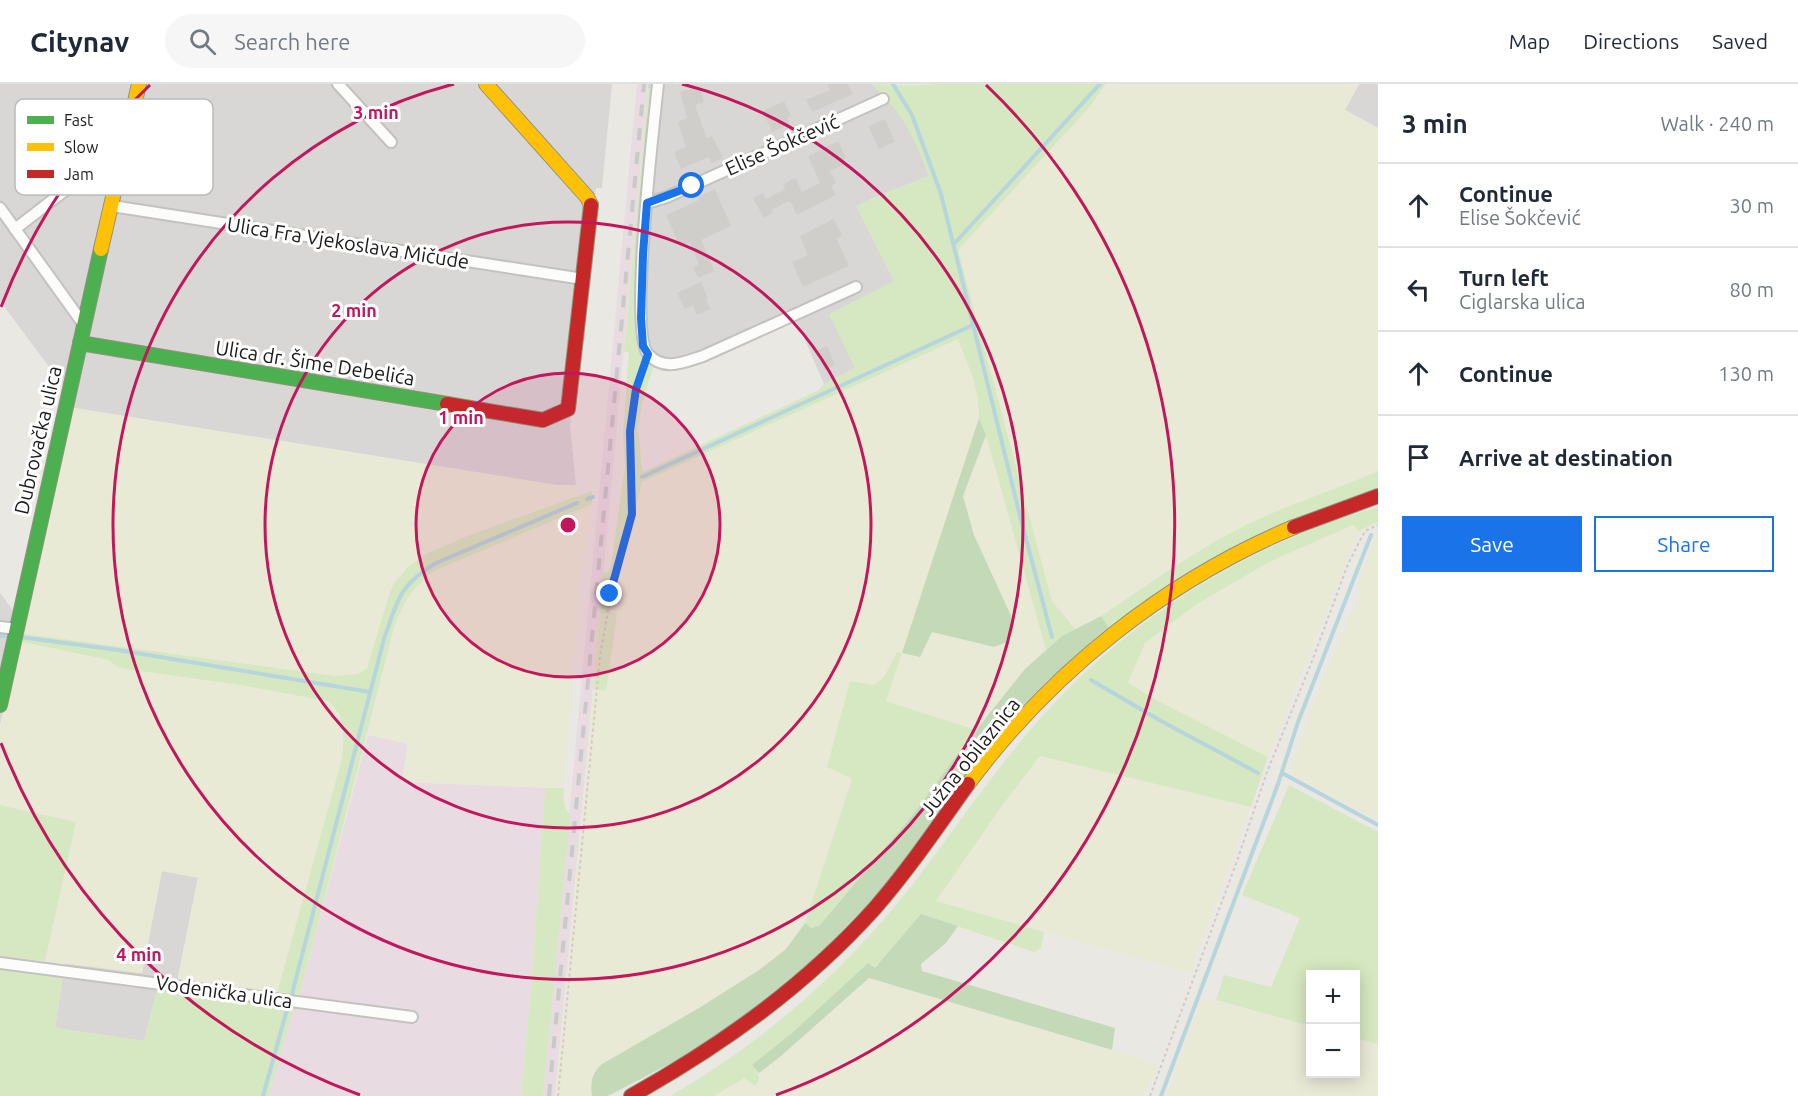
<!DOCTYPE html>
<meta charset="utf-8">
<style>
body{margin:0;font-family:Ubuntu,sans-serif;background:#f6f6f7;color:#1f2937}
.controls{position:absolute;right:18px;bottom:18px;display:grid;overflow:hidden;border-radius:0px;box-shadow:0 3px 15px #0003}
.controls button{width:54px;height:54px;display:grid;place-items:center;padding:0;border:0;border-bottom:2px solid #e0e1e3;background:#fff;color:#1f2937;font:30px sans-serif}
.stop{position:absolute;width:18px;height:18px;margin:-14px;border:4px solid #1a73e8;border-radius:50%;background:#fff}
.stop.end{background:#1a73e8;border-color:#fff;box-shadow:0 2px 6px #0008}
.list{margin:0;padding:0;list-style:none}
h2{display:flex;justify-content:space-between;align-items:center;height:78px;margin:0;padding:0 24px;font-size:26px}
h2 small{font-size:20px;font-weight:400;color:#747a83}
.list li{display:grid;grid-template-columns:39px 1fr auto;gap:18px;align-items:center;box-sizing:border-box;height:84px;padding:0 24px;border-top:2px solid #e0e1e3}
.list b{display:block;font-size:22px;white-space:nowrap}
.list p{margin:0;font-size:20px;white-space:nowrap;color:#747a83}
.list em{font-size:20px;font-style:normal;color:#747a83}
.actions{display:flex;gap:12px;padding:18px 24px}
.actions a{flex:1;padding:14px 0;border:2px solid #1a73e8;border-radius:0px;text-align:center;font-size:21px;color:#1a73e8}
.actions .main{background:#1a73e8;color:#fff}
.icon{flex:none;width:33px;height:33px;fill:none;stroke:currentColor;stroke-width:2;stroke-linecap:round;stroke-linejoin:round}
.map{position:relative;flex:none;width:1378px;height:1012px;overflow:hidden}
header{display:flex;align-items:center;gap:36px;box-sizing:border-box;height:84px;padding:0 30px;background:#fff;border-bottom:2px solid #e0e1e3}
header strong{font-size:28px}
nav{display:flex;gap:33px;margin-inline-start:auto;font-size:21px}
.search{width:420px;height:54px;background:#f6f6f7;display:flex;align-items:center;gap:15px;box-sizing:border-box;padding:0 21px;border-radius:33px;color:#747a83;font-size:22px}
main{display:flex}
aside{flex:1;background:#fff}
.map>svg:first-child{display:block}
</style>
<header>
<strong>Citynav</strong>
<div class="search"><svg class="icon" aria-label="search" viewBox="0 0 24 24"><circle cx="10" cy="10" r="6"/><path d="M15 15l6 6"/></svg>Search here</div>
<nav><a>Map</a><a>Directions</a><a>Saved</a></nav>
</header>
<main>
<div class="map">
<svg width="1378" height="1012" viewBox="0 0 1378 1012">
<rect width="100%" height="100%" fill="#eae8e3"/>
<g fill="#d9d7d5">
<polygon points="0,0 612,0 602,104 596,104 570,341 576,401 557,401 60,322 64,303 0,217"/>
<polygon points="648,0 872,0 893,20 905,37 918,63 929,92 869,116 894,197 855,284 824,300 796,235 683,283 673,286 662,285 654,281 641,261 654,5 648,4"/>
<polygon points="1359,0 1378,0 1378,44 1345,26"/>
<polygon points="0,509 22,538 0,642"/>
<polygon points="162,787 198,793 175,908 157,906 144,957 55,944 65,879 142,889"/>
</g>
<g fill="#e8dce2">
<polygon points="637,0 648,0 593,605 555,1012 543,1012"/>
<polygon points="368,651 408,659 402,698 545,704 532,895 521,1012 269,1012 296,911 300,909"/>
</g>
<g fill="#e9ead6">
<polygon points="1106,0 1359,0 1345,26 1378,44 1378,386 1374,389 1247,441 1195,469 1158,492 1101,532 1075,545 1052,517 958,166 1087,26"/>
<polygon points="958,255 973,294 978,315 979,334 902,569 932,548 994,563 1014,546 1012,534 974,450 963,412 986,351 1046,566 1025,585 976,646 886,617 901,569 897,568 884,593 874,601 852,695 805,839 786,865 759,886 699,924 602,980 594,987 591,1001 592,1012 555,1012 593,605 606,606 617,530 610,529 641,398"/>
<polygon points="69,323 557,401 576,401 580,412 470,451 426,470 407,484 394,499 390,508 367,584 359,590 335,592 20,549"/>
<polygon points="592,420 580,502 564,704 402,698 408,660 368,651 394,544 404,519 412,505 434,487"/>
<polygon points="1353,440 1359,447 1268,673 1160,618 1127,599 1145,559 1197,520 1269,478"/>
<polygon points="1378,453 1378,736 1290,689 1318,606 1362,506 1357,503 1373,458"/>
<polygon points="18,557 109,576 117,583 126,585 241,601 327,617 334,621 340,632 342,641 341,678 277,909 178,894 198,794 162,787 142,889 45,877 76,738 0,721 0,642"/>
<polygon points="1040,672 1251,723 1190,889 935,817 1001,723"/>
<polygon points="869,894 1157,980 1145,1012 714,1012 744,994 755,1001 759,996 759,989 781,972"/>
<polygon points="1202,913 1310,942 1310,990 1356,990 1356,954 1378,960 1378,1012 1167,1012 1177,981"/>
</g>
<g fill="#d6e8c1">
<path d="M872,0C892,0 914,3 933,0H1106L1087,26L958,166L1052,517L1075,545L1062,552L1046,566L986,351L979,334L978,315L973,294L958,255L642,398L610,528L617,530L606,607L593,605L603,488H608L611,482L625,382L623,352L629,268H624L648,4L655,5L639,229L654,281L643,315L638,343L642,386L645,387L819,306L824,300L855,284L829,230L894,197L856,122L929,92C914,52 903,30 872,0Z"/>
<path d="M1378,386V405L1109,544L1101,532C1149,500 1194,467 1246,441C1287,421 1331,407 1374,389Z"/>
<path d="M592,407V420L434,487C411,505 404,517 394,544L300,909L288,911L277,909L341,678C344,657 347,630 327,617L241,601L126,585L117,583L109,576L18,557L20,549L335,592L358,590L367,584L390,508L394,499L407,484L426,470L470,451Z"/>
<path d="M1378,423V438L1359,447L1353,441L1269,478L1197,520L1145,559L1128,599L1160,618L1268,673L1251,723L1040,672L1001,723L936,817L1044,848L1041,864L1034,868L921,830L875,885L868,879L792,949L753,981C758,989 762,993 755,1002L744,994L714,1012H670C764,958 846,886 913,800C958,741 999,679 1049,625C1136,530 1254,458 1378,423Z"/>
<polygon points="897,568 902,569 886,617 976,646 912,732 819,842 811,844 805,839 852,695 827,683 850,597 874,601 884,593"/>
<polygon points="1289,701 1378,748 1378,960 1356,954 1356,890 1310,890 1310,942 1216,916 1224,891 1271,903 1300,834 1242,811"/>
<path d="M545,704H564C563,715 563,722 570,731L543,1012H521L532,895Z"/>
<polygon points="0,721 76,738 45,877 0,872"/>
<polygon points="0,882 63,890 55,944 144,957 157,906 175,908 176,906 294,923 269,1012 0,1012"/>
</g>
<g fill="#c4d9b8">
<polygon points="979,334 986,351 963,412 974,451 1012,534 1014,546 1007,558 994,563 932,548 920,573 902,569"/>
<path d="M1101,532L1109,544L1044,600L1011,634L905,777L874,814L804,886L761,921L690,969L612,1010L607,1012H592C590,998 592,989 602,980L699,924L759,886L786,865L805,839L811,844L819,842L912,732L968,656L1025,585L1062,552Z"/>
<polygon points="921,830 958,842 946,859 921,880 922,887 1115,944 1112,966 869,894 781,972 759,989 752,981 792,949 868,879 875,884"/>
</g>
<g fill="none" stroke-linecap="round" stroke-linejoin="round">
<g stroke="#b6d5dd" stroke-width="4">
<polyline points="893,0 912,31 941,110 1021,436 1052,553"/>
<polyline points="954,160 1100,0"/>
<polyline points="642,393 973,241"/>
<polyline points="587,415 593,413"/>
<polyline points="0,552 7,552"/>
<polyline points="20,553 118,566 370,608"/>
<polyline points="1091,596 1161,637 1258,689"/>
<polyline points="1282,689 1378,741"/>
<path d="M292,910L384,555C398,516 398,502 436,479L577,419"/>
<polyline points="263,1012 288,922"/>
<polyline points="1161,1012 1278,700 1298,638 1371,451"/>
</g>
</g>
<g fill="#d0ceca">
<polygon points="827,0 848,0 853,10 812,28 806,16 830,6"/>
<polygon points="700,2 704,18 695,21 707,55 712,52 723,74 712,79 709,73 681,85 674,68 686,63 678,38 687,34 680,8"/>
<polygon points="784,17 791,32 787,34 790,40 772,48 763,27"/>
<polygon points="885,35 895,58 879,65 868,42"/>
<polygon points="838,57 846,74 843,76 845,80 830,87 836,99 831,102 836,111 797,131 790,117 771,126 773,129 764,134 753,114 763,109 766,115 785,105 783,100 796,94 802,108 820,99 808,72"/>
<polygon points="715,105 731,142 701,156 714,187 698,194 693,184 699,180 690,159 680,163 666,131 699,116 698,113"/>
<polygon points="834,135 842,152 836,154 849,182 803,203 792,178 808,171 800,152"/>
<polygon points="701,198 708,214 706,216 710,225 697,231 693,221 685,225 677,209"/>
<polygon points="827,262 835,281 825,286 817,266"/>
</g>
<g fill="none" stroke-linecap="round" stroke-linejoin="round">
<g stroke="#c2c2bf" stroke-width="14">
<g id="street">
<polyline points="338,0 391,58"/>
<path d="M658,0C654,39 629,249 648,270C664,288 684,278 703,272L856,203"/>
<polyline points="647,119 667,113 883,15"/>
<polyline points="112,122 583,195"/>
<polyline points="0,124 84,241"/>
<polyline points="15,145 72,101"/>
<polyline points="0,543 17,545"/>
<polyline points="0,879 412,933"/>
</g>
</g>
<g stroke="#91937c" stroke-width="16">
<g id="fast">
<polyline points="80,259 447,320"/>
<polyline points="0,621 101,165"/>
</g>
</g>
<g stroke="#91937c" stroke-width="16">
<g id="slow">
<polyline points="486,0 587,113 591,121"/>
<polyline points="101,165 139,0"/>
<path d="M968,700C1051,588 1165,497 1294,443"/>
</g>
</g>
<g stroke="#91937c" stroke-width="16">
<g id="jam">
<polyline points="447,320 543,336 568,325 591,121"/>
<polyline points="1294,443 1378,412"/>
<path d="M631,1012C722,961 805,902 875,824C909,785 938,742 968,700"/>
</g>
</g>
<g stroke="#d5c7c4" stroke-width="2" stroke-dasharray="3 3" stroke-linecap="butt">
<polyline points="558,1012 600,572 611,510 632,431 630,347 636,305 644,281"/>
<polyline points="1150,1012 1237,777 1267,688 1314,572 1348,480 1365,447 1378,441"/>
</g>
<use href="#street" stroke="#fcfcfb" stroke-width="10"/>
<use href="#fast" stroke="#4caf50" stroke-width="14"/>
<use href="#slow" stroke="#ffc107" stroke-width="14"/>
<use href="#jam" stroke="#c62828" stroke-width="14"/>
<polyline stroke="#c9c9c8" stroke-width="4" stroke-dasharray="12 12" stroke-linecap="butt" points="549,1012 644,0"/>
</g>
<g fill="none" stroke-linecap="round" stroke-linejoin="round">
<polyline stroke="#1a73e8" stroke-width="8" points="610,510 632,430 630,347 636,305 648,270 643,262 641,234 643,170 647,119 692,102"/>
</g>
<circle cx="568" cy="441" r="152" fill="#c2185b" fill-opacity=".12"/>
<g fill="none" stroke="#c2185b" stroke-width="3">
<circle cx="568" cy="441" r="152"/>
<circle cx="568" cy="441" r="303"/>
<path d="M682 0A455 455 0 1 1 454 0"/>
<path d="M360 1011A607 607 0 0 1 1 659M1 223A607 607 0 0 1 150 1M986 1A607 607 0 0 1 776 1011"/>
</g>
<g text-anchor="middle" stroke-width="6" stroke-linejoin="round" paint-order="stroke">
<g font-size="20" fill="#1b1b1b" stroke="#fff">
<text transform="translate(782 61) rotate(-24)" y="7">Elise Šokčević</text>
<text transform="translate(348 159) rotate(9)" y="7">Ulica Fra Vjekoslava Mičude</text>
<text transform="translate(315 279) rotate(9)" y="7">Ulica dr. Šime Debelića</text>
<text transform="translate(38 356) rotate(-77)" y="7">Dubrovačka ulica</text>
<text transform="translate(970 673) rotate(-51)" y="7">Južna obilaznica</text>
<text transform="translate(224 908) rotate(8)" y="7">Vodenička ulica</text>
</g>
</g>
<rect x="15" y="15" width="198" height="96" rx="9" fill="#fff" stroke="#bbb" stroke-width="1.5"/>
<rect x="27" y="32" width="27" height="8" fill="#4caf50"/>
<rect x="27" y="59" width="27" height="8" fill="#ffc107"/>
<rect x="27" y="86" width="27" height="8" fill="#c62828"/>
<g font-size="16" fill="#1b1b1b">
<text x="64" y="42">Fast</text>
<text x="64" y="69">Slow</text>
<text x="64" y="96">Jam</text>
</g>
<circle cx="568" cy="441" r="9" fill="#c2185b" stroke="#fff" stroke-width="3"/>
<g font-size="18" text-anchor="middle" font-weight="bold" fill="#c2185b" stroke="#fff" stroke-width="6" stroke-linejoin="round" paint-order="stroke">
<text x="376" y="35">3 min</text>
<text x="354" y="233">2 min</text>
<text x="461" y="340">1 min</text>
<text x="139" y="877">4 min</text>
</g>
</svg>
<div class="controls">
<button>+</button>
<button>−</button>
</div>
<div class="stop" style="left:692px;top:102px"></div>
<div class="stop end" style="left:610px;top:510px"></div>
</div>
<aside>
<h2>3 min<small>Walk · 240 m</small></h2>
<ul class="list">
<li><svg class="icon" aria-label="ahead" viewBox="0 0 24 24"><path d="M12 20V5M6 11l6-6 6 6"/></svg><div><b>Continue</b><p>Elise Šokčević</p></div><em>30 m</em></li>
<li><svg class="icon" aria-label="left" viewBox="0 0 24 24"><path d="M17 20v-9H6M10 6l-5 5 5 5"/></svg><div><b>Turn left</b><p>Ciglarska ulica</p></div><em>80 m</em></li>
<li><svg class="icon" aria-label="ahead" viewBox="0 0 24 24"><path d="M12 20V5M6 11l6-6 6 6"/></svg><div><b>Continue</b></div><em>130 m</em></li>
<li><svg class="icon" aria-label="arrive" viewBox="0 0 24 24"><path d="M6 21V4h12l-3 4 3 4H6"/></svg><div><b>Arrive at destination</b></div></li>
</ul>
<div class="actions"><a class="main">Save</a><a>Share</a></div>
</aside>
</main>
